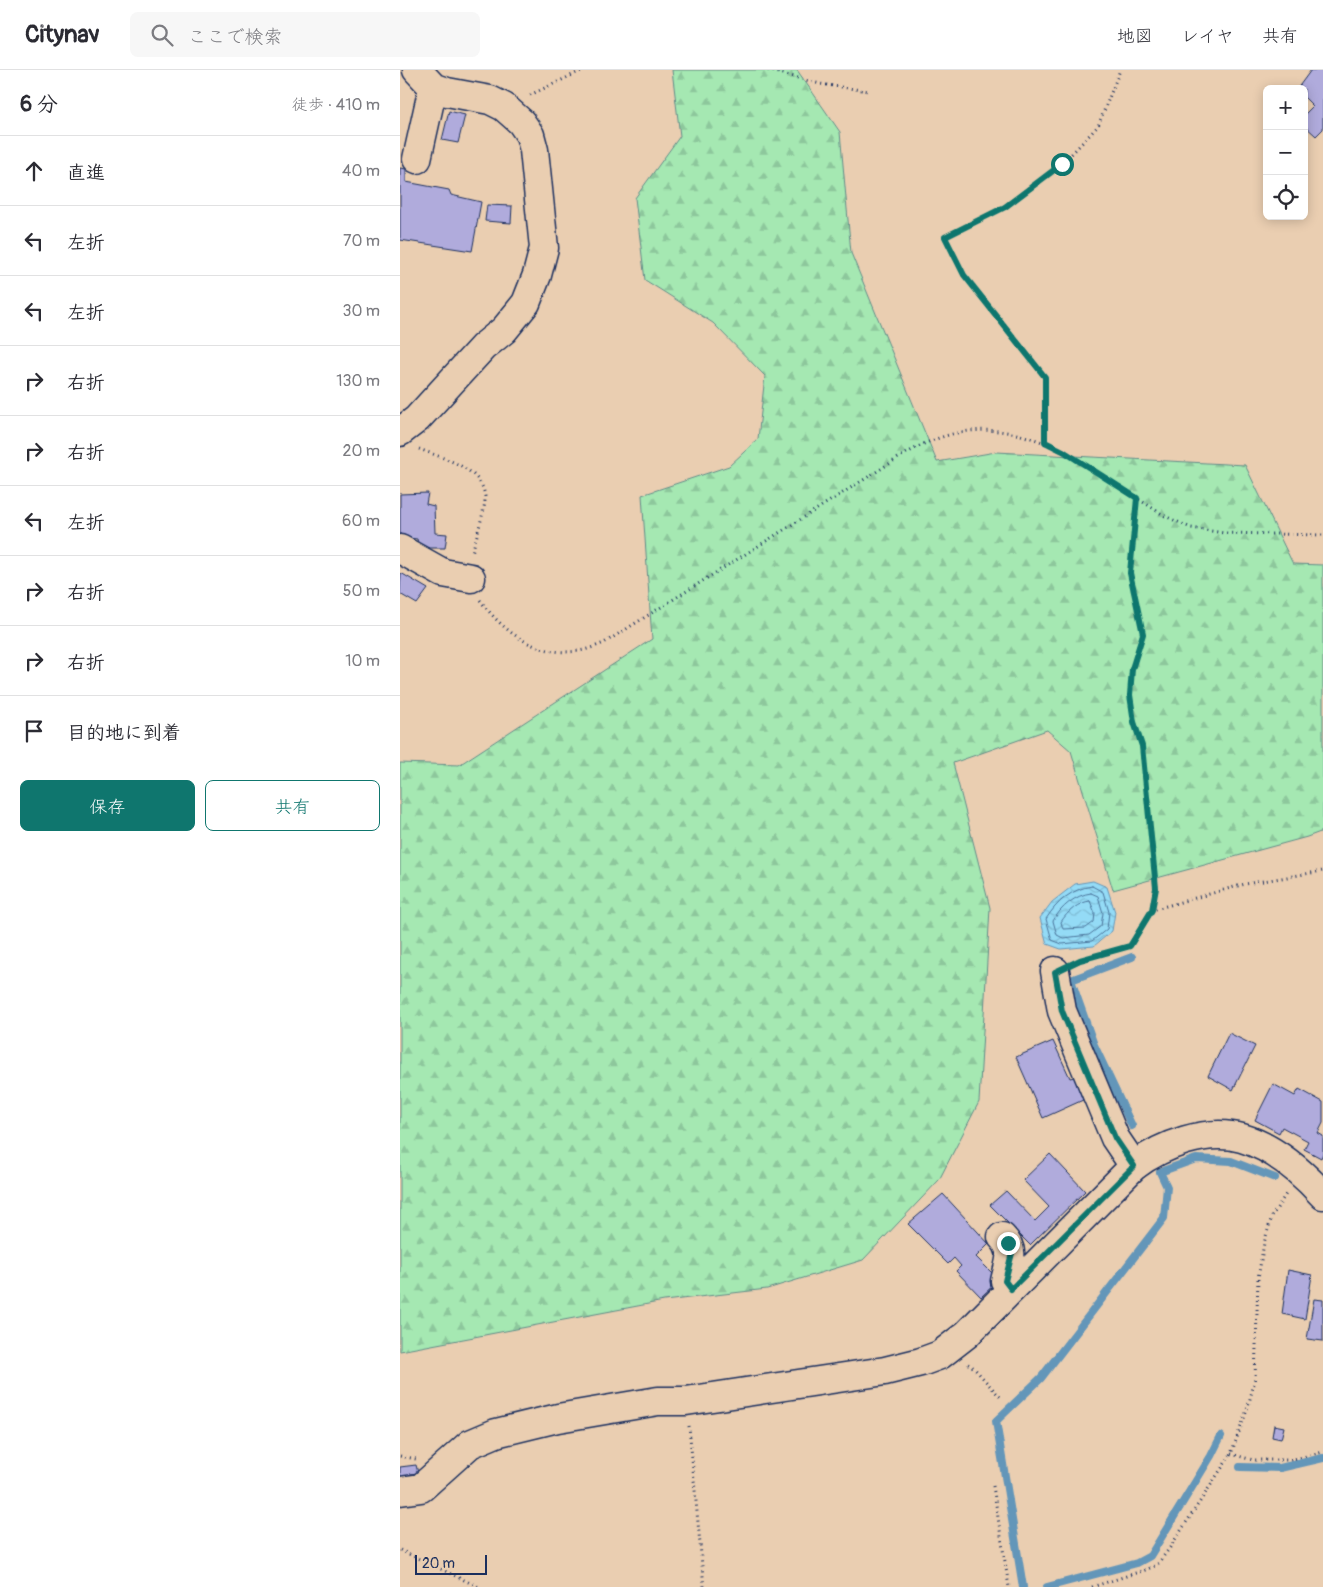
<!DOCTYPE html>
<html lang="ja">
<meta charset="utf-8">
<style>
body{margin:0;font-family:Pangolin,"Klee One",sans-serif;background:#f7f7f7;color:#2b2b33}
.controls{position:absolute;right:15px;top:15px;display:grid;overflow:hidden;border-radius:8px;box-shadow:0 2px 12px #0003}
.controls button{width:45px;height:45px;display:grid;place-items:center;padding:0;border:0;border-bottom:1px solid #e1e1e2;background:#fff;color:#2b2b33;font:25px sans-serif}
.scale{position:absolute;left:15px;bottom:12px;width:72px;box-sizing:border-box;padding-left:5px;border:2px solid #1b2f5e;border-top:0;font-size:14px;line-height:18px;white-space:nowrap;color:#1b2f5e;-webkit-text-stroke:4px #eaceb1;paint-order:stroke}
.stop{position:absolute;width:15px;height:15px;margin:-11px;border:4px solid #0f766e;border-radius:50%;background:#fff}
.stop.end{background:#0f766e;border-color:#fff;box-shadow:0 1px 5px #0008}
.list{margin:0;padding:0;list-style:none}
h2{display:flex;justify-content:space-between;align-items:center;height:65px;margin:0;padding:0 20px;font-size:21px}
h2 small{font-size:16px;font-weight:400;color:#7c7c81}
.list li{display:grid;grid-template-columns:32px 1fr auto;gap:15px;align-items:center;box-sizing:border-box;height:70px;padding:0 20px;border-top:1px solid #e1e1e2}
.list b{display:block;font-size:19px;white-space:nowrap}
.list em{font-size:16px;font-style:normal;color:#7c7c81}
.actions{display:flex;gap:10px;padding:15px 20px}
.actions a{flex:1;padding:11px 0;border:1px solid #0f766e;border-radius:8px;text-align:center;font-size:18px;color:#0f766e}
.actions .main{background:#0f766e;color:#fff}
.icon{flex:none;width:28px;height:28px;fill:none;stroke:currentColor;stroke-width:2;stroke-linecap:round;stroke-linejoin:round}
.map{position:relative;flex:none;width:923px;height:1517px;overflow:hidden}
header{display:flex;align-items:center;gap:30px;box-sizing:border-box;height:70px;padding:0 25px;background:#fff;border-bottom:1px solid #e1e1e2}
header strong{font-size:24px}
nav{display:flex;gap:28px;margin-inline-start:auto;font-size:18px}
.search{width:350px;height:45px;background:#f7f7f7;display:flex;align-items:center;gap:12px;box-sizing:border-box;padding:0 18px;border-radius:8px;color:#7c7c81;font-size:19px}
main{display:flex}
aside{flex:1;background:#fff}
.map>svg:first-child{display:block}
</style>
<header>
<strong>Citynav</strong>
<div class="search"><svg class="icon" aria-label="search" viewBox="0 0 24 24"><circle cx="10" cy="10" r="6"/><path d="M15 15l6 6"/></svg>ここで検索</div>
<nav><a>地図</a><a>レイヤ</a><a>共有</a></nav>
</header>
<main>
<aside>
<h2>6 分<small>徒歩 · 410 m</small></h2>
<ul class="list">
<li><svg class="icon" aria-label="ahead" viewBox="0 0 24 24"><path d="M12 20V5M6 11l6-6 6 6"/></svg><div><b>直進</b></div><em>40 m</em></li>
<li><svg class="icon" aria-label="left" viewBox="0 0 24 24"><path d="M17 20v-9H6M10 6l-5 5 5 5"/></svg><div><b>左折</b></div><em>70 m</em></li>
<li><svg class="icon" aria-label="left" viewBox="0 0 24 24"><path d="M17 20v-9H6M10 6l-5 5 5 5"/></svg><div><b>左折</b></div><em>30 m</em></li>
<li><svg class="icon" aria-label="right" viewBox="0 0 24 24"><path d="M7 20v-9h11M14 6l5 5-5 5"/></svg><div><b>右折</b></div><em>130 m</em></li>
<li><svg class="icon" aria-label="right" viewBox="0 0 24 24"><path d="M7 20v-9h11M14 6l5 5-5 5"/></svg><div><b>右折</b></div><em>20 m</em></li>
<li><svg class="icon" aria-label="left" viewBox="0 0 24 24"><path d="M17 20v-9H6M10 6l-5 5 5 5"/></svg><div><b>左折</b></div><em>60 m</em></li>
<li><svg class="icon" aria-label="right" viewBox="0 0 24 24"><path d="M7 20v-9h11M14 6l5 5-5 5"/></svg><div><b>右折</b></div><em>50 m</em></li>
<li><svg class="icon" aria-label="right" viewBox="0 0 24 24"><path d="M7 20v-9h11M14 6l5 5-5 5"/></svg><div><b>右折</b></div><em>10 m</em></li>
<li><svg class="icon" aria-label="arrive" viewBox="0 0 24 24"><path d="M6 21V4h12l-3 4 3 4H6"/></svg><div><b>目的地に到着</b></div></li>
</ul>
<div class="actions"><a class="main">保存</a><a>共有</a></div>
</aside>
<div class="map">
<svg width="923" height="1517" viewBox="0 0 923 1517">
<defs>
<pattern id="forest-firs" width="22" height="20" patternUnits="userSpaceOnUse" patternTransform="scale(1.25)"><rect width="22" height="20" fill="#a5e8b2"/><path d="M5 1l3.5 6h-7zM16 11l3.5 6h-7z" fill="#8dc79c"/></pattern>
<pattern id="water-waves" width="16" height="10" patternUnits="userSpaceOnUse" patternTransform="scale(1.25)"><rect width="16" height="10" fill="#94dbf6"/><path d="M0 5q4-4 8 0t8 0" fill="none" stroke="#7fbcd5"/></pattern>
</defs>
<rect width="100%" height="100%" fill="#eaceb1"/>
<filter id="ink" filterUnits="userSpaceOnUse"><feTurbulence type="fractalNoise" baseFrequency=".02" numOctaves="2"/><feDisplacementMap in="SourceGraphic" scale="10" xChannelSelector="R" yChannelSelector="G"/><feConvolveMatrix kernelMatrix="1 2 1 2 8 2 1 2 1" color-interpolation-filters="sRGB"/></filter>
<g filter="url(#ink)">
<polygon fill="url(#forest-firs)" stroke="#608c88" points="272,0 397,0 440,62 451,183 537,392 596,382 845,395 893,494 923,495 923,761 907,767 713,820 671,681 647,660 553,693 590,838 579,1032 539,1110 463,1190 367,1219 264,1231 0,1281 0,693 59,695 252,569 242,425 329,396 358,369 365,306 313,253 245,210 235,128 280,66"/>
<polygon fill="url(#water-waves)" stroke="#6496b9" points="693,811 707,817 715,842 712,861 694,876 661,879 647,874 640,848 652,832 675,814"/>
<g fill="none" stroke-linecap="round" stroke-linejoin="round">
<g stroke="#4b749b" stroke-width="1">
<path d="M692,816L703,822L709,842L707,859L692,871L662,874L652,870L646,849C657,832 671,819 692,816Z"/>
<path d="M691,823L698,826L703,843L701,856L689,865L663,868L657,865L653,851C661,837 675,825 691,823Z"/>
<path d="M690,831L695,843L694,852L686,858L663,859L661,852C667,842 679,832 690,831Z"/>
</g>
<g stroke="#6496b9" stroke-width="8">
<polyline points="732,887 671,910 694,975 732,1056"/>
<polyline points="840,1397 880,1398 923,1388"/>
<polyline points="623,1517 596,1351 641,1308 764,1148 767,1117 760,1102 796,1089 831,1091 875,1108"/>
<polyline points="647,1517 737,1493 750,1486 811,1386 821,1366"/>
</g>
</g>
<g fill="#b0abdc" stroke="#1b2f5e">
<polygon points="911,0 923,0 923,59 916,66 904,55 904,45 913,36 904,27 904,19 897,19"/>
<polygon points="49,41 65,45 58,73 42,70"/>
<polygon points="0,98 6,99 6,112 49,120 51,125 81,132 72,181 0,170"/>
<polygon points="87,135 112,136 111,153 85,151"/>
<polygon points="28,423 26,434 34,436 35,463 47,464 45,478 19,478 17,469 0,467 0,424"/>
<polygon points="1,503 28,519 17,534 0,524"/>
<polygon points="829,963 855,976 833,1020 808,1006"/>
<polygon points="653,971 670,1008 674,1007 683,1030 643,1048 616,987"/>
<polygon points="873,1014 895,1026 899,1019 923,1032 923,1053 918,1063 923,1066 923,1083 921,1088 904,1079 908,1071 882,1057 879,1063 855,1050"/>
<polygon points="650,1084 685,1121 630,1175 590,1135 606,1121 635,1151 649,1137 623,1110"/>
<polygon points="543,1124 589,1174 576,1187 599,1210 581,1227 556,1201 561,1196 554,1188 548,1194 508,1154"/>
<polygon points="888,1200 912,1205 905,1249 882,1244"/>
<polygon points="914,1229 923,1230 923,1271 907,1269"/>
<polygon points="874,1355 884,1357 881,1369 872,1367"/>
<polygon points="16,1395 18,1403 10,1404 10,1409 0,1410 0,1397"/>
</g>
<g fill="none" stroke-linecap="round" stroke-linejoin="round">
<g stroke="#1b2f5e" stroke-width="31">
<g id="minor">
<polyline points="17,89 33,17"/>
<polyline points="0,362 17,349 83,277 104,260 126,233 137,205 144,178 134,80 130,65 121,52 104,37 90,30 47,22 33,17 17,0"/>
<polyline points="0,479 43,503 71,508"/>
<polyline points="655,901 662,941 715,1068 734,1096"/>
<path d="M602,1167C616,1181 609,1193 605,1211L611,1219"/>
<path d="M0,1421L21,1418L70,1374L96,1363L158,1348L258,1331H286L485,1301L521,1292L540,1285L567,1264L734,1096C762,1075 806,1058 842,1068C873,1077 902,1102 923,1125"/>
</g>
</g>
<g stroke="#1b2f5e" stroke-width="3" stroke-dasharray="1 4" stroke-linecap="butt">
<polyline points="368,0 420,14 469,21"/>
<polyline points="130,25 183,0"/>
<polyline points="645,372 645,307 564,205 545,167 605,137 662,94 698,56 720,0"/>
<path d="M19,379C42,388 82,397 85,427C86,437 75,471 72,483"/>
<polyline points="737,428 730,503 743,564 732,599 730,625 734,652 742,676 756,817 752,840"/>
<path d="M80,530C103,562 137,587 178,581C187,580 196,576 204,573L503,385C513,380 522,374 531,371C577,352 620,360 663,381L765,446L791,458L824,463L923,465"/>
<polyline points="678,891 730,876 752,840 845,814 923,801"/>
<polyline points="568,1294 572,1296 602,1329"/>
<polyline points="289,1356 304,1517"/>
<polyline points="831,1384 853,1390 890,1390 923,1382"/>
<polyline points="0,1386 16,1389"/>
<polyline points="593,1416 609,1517"/>
<polyline points="0,1480 79,1517"/>
<polyline points="692,1517 745,1500 757,1495 769,1479 831,1384 847,1340 855,1310 858,1208 864,1173 872,1146 886,1124"/>
</g>
<use href="#minor" stroke="#eaceb1" stroke-width="28"/>
</g>
</g>
<g fill="none" stroke-linecap="round" stroke-linejoin="round" filter="url(#ink)">
<polyline stroke="#0f766e" stroke-width="6" points="608,1173 612,1183 605,1211 611,1219 734,1096 715,1068 662,941 655,902 680,890 730,876 752,840 756,818 742,676 734,652 730,625 732,599 743,564 730,503 737,428 663,381 645,372 645,307 564,205 545,167 605,137 662,94"/>
</g>
</svg>
<div class="controls">
<button>+</button>
<button>−</button>
<button><svg class="icon" aria-label="locate" viewBox="0 0 24 24"><circle cx="12" cy="12" r="6"/><path d="M12 2v4M12 18v4M2 12h4M18 12h4"/></svg></button>
</div>
<div class="scale">20 m</div>
<div class="stop" style="left:662px;top:94px"></div>
<div class="stop end" style="left:608px;top:1173px"></div>
</div>
</main>
